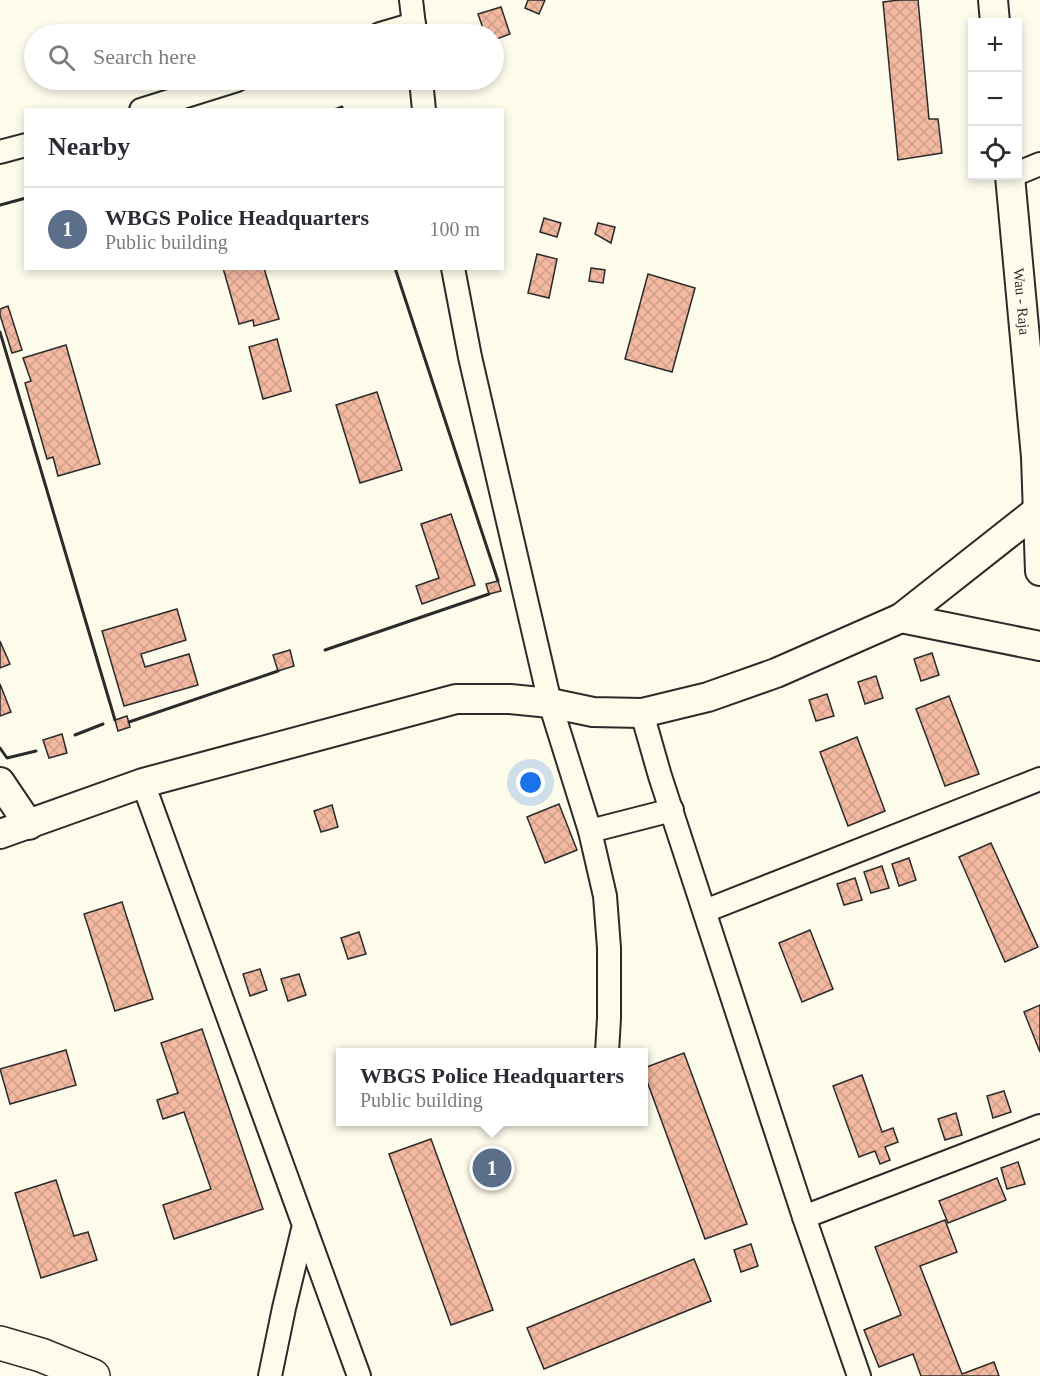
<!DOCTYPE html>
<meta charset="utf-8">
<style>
body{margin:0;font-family:"Times New Roman",serif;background:#f2f2f3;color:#2b2b33}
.controls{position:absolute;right:18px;top:18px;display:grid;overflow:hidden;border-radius:0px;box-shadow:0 3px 9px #0003}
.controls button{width:54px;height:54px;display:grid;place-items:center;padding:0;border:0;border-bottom:2px solid #e1e1e2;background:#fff;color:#2b2b33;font:30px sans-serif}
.you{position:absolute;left:531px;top:783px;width:21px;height:21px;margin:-15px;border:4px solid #fff;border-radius:50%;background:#1a73e8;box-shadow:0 0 0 9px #1a73e833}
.badge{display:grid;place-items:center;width:39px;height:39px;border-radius:50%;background:#c62828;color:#fff;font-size:20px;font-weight:700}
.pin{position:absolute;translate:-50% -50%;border:3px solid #fff;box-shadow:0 2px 6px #0006}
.popup{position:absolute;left:336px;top:1048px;width:312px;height:78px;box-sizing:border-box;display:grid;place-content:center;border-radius:0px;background:#fff;filter:drop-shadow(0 2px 4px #0005);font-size:20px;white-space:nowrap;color:#7c7c81}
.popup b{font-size:22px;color:#2b2b33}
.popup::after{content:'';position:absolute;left:50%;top:100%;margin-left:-12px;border:12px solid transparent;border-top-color:#fff}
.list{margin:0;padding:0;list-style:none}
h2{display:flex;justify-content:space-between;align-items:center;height:78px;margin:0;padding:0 24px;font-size:26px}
h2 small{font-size:20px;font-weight:400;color:#7c7c81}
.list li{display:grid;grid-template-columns:39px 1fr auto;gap:18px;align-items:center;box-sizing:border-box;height:84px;padding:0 24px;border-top:2px solid #e1e1e2}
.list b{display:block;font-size:22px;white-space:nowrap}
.list p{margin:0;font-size:20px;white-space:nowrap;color:#7c7c81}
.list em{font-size:20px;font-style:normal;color:#7c7c81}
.icon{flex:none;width:33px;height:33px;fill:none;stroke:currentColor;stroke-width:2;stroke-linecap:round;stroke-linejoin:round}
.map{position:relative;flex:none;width:1040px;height:1376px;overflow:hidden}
.search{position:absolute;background:#fff;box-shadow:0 3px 9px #0003;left:24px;top:24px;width:480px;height:66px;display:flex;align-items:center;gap:15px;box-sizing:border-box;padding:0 21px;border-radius:33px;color:#7c7c81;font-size:22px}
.panel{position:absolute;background:#fff;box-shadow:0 3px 9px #0003;left:24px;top:108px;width:480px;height:162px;border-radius:0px}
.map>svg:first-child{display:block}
</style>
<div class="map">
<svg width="1040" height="1376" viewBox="0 0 1040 1376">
<defs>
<pattern id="building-cross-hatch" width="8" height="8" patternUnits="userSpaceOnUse" patternTransform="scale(1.5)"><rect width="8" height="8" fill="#f2b8a0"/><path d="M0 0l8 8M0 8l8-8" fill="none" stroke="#d09e8a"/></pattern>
</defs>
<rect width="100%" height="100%" fill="#fdfbea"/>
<g fill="url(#building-cross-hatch)" stroke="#2b2b2b" stroke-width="1.5">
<polygon points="528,0 545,0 539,14 525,8"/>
<polygon points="899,0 918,0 929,119 938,119 942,153 898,160 883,2"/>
<polygon points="501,7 510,34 494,40 494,34 485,34 478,14"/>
<polygon points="544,218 561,223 557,237 540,232"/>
<polygon points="598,223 615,227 611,243 595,234"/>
<polygon points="537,254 557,259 549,298 528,293"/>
<polygon points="223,268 264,268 279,319 254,326 253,320 239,324"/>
<polygon points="591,268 605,270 603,283 589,281"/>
<polygon points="648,274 695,288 672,372 625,359"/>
<polygon points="8,306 22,350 12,353 0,315 0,309"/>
<polygon points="277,339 291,391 263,399 249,347"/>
<polygon points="66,345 100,464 58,476 53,457 47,459 25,383 31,381 23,358"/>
<polygon points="377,392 402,470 360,483 336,405"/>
<polygon points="451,514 475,585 422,604 416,586 439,578 421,524"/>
<polygon points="498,581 501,591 489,594 486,584"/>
<polygon points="177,609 186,640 141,654 145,667 189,654 198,685 124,706 102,631"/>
<polygon points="0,641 10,664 0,668"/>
<polygon points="290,650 294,666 278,671 273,655"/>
<polygon points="932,653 939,675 921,681 914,659"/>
<polygon points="876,676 883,698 865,704 858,682"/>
<polygon points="0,684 11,712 0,716"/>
<polygon points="827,694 834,716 816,721 809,700"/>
<polygon points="949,696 979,774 945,786 916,709"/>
<polygon points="127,716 130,727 118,731 115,720"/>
<polygon points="62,734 67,753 49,758 43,740"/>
<polygon points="857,737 885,811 848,826 820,752"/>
<polygon points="559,804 577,850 545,863 527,817"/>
<polygon points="332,805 338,827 321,832 314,811"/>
<polygon points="991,843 1038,947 1005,962 959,857"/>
<polygon points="909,858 916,880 899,886 892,864"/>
<polygon points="882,866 889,888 871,893 864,872"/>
<polygon points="855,878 862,900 844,905 837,884"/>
<polygon points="122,902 153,999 115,1011 84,914"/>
<polygon points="810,930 833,989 802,1002 779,943"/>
<polygon points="359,932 366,954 348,959 341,938"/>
<polygon points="260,969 267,990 250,996 243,974"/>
<polygon points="299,974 306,995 288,1001 281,979"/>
<polygon points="1040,1005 1040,1052 1024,1012"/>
<polygon points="202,1029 263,1209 174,1239 163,1205 211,1189 184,1112 163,1119 157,1100 178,1093 161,1043"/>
<polygon points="66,1050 76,1085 10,1104 0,1069"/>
<polygon points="684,1053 747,1224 705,1239 644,1073 644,1068"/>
<polygon points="862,1075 882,1132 893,1128 898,1142 885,1147 890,1160 880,1164 875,1151 859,1157 833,1086"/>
<polygon points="1004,1091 1011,1112 993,1118 987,1096"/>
<polygon points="956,1113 962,1135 945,1140 938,1119"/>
<polygon points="431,1139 493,1310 451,1325 389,1154"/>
<polygon points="1018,1162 1025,1184 1007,1189 1001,1168"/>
<polygon points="997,1178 1006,1200 948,1223 939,1201"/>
<polygon points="56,1180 74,1236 88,1232 97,1260 41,1278 15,1193"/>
<polygon points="945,1220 957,1252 920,1266 962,1374 994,1362 999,1376 921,1376 913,1354 879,1367 864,1330 901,1315 875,1247"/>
<polygon points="751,1244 758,1266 741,1272 734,1250"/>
<polygon points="694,1259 711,1301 544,1369 527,1328"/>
</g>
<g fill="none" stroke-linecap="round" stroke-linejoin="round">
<g stroke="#2b2b2b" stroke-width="26">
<g id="minor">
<polyline points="411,0 415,34"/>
<polyline points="380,34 414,24"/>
<polyline points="421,80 424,110"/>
<polyline points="141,110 237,80"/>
<polyline points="0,152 26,145"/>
<polyline points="1018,173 1040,164"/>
<polyline points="453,268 470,357 550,703 590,831 605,896 609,948 609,1018 607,1052"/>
<polyline points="642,713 660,776 804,1217 859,1376"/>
<polyline points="143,783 304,1225 284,1308 270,1376"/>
<polyline points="590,831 672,810"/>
<polyline points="705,911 1040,779"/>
<polyline points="804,1217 1040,1126"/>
<polyline points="304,1225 359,1376"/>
</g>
</g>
<g stroke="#2b2b2b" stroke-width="32">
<g id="tertiary">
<polyline points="993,0 995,22"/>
<path id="s1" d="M1010,176L1036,457L1040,571"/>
<polyline points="901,618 1038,510"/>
<polyline points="0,782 29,825"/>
<polyline points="0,834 143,783 456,699 510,699 550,703 593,712 642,713 708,697 776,673 901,618 1040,646"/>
</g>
</g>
<g stroke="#2b2b2b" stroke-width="36">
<polyline id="primary" points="0,1343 41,1355 93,1376"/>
</g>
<use href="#minor" stroke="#fdfbea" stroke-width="22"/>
<use href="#tertiary" stroke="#fdfbea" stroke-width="28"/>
<use href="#primary" stroke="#fdfbea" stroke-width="33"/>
<g stroke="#2b2b2b" stroke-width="3">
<polyline points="334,110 342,107 342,110"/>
<polyline points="0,205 26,198"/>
<polyline points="395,268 498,581"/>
<polyline points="0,332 115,720"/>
<polyline points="325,650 489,594"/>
<polyline points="129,722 278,671"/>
<polyline points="75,735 103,724"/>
<polyline points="0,748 7,758 36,751"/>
</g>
</g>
<g text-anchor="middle" stroke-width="4.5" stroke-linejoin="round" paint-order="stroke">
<g font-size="15" fill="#2b2b2b" stroke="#fdfbea">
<text dy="5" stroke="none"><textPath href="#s1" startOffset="126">Wau - Raja</textPath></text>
</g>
</g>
</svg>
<div class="controls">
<button>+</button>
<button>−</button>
<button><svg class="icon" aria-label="locate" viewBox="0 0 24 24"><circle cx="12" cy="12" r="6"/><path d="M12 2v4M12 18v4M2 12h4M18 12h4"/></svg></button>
</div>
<div class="you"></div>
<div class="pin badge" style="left:492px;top:1168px;background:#5c6f8a">1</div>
<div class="popup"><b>WBGS Police Headquarters</b>Public building</div>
<div class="search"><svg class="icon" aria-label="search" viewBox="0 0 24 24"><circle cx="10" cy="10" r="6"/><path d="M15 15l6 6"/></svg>Search here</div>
<section class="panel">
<h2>Nearby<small></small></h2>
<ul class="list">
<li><span class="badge" style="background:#5c6f8a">1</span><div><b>WBGS Police Headquarters</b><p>Public building</p></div><em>100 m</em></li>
</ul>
</section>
</div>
